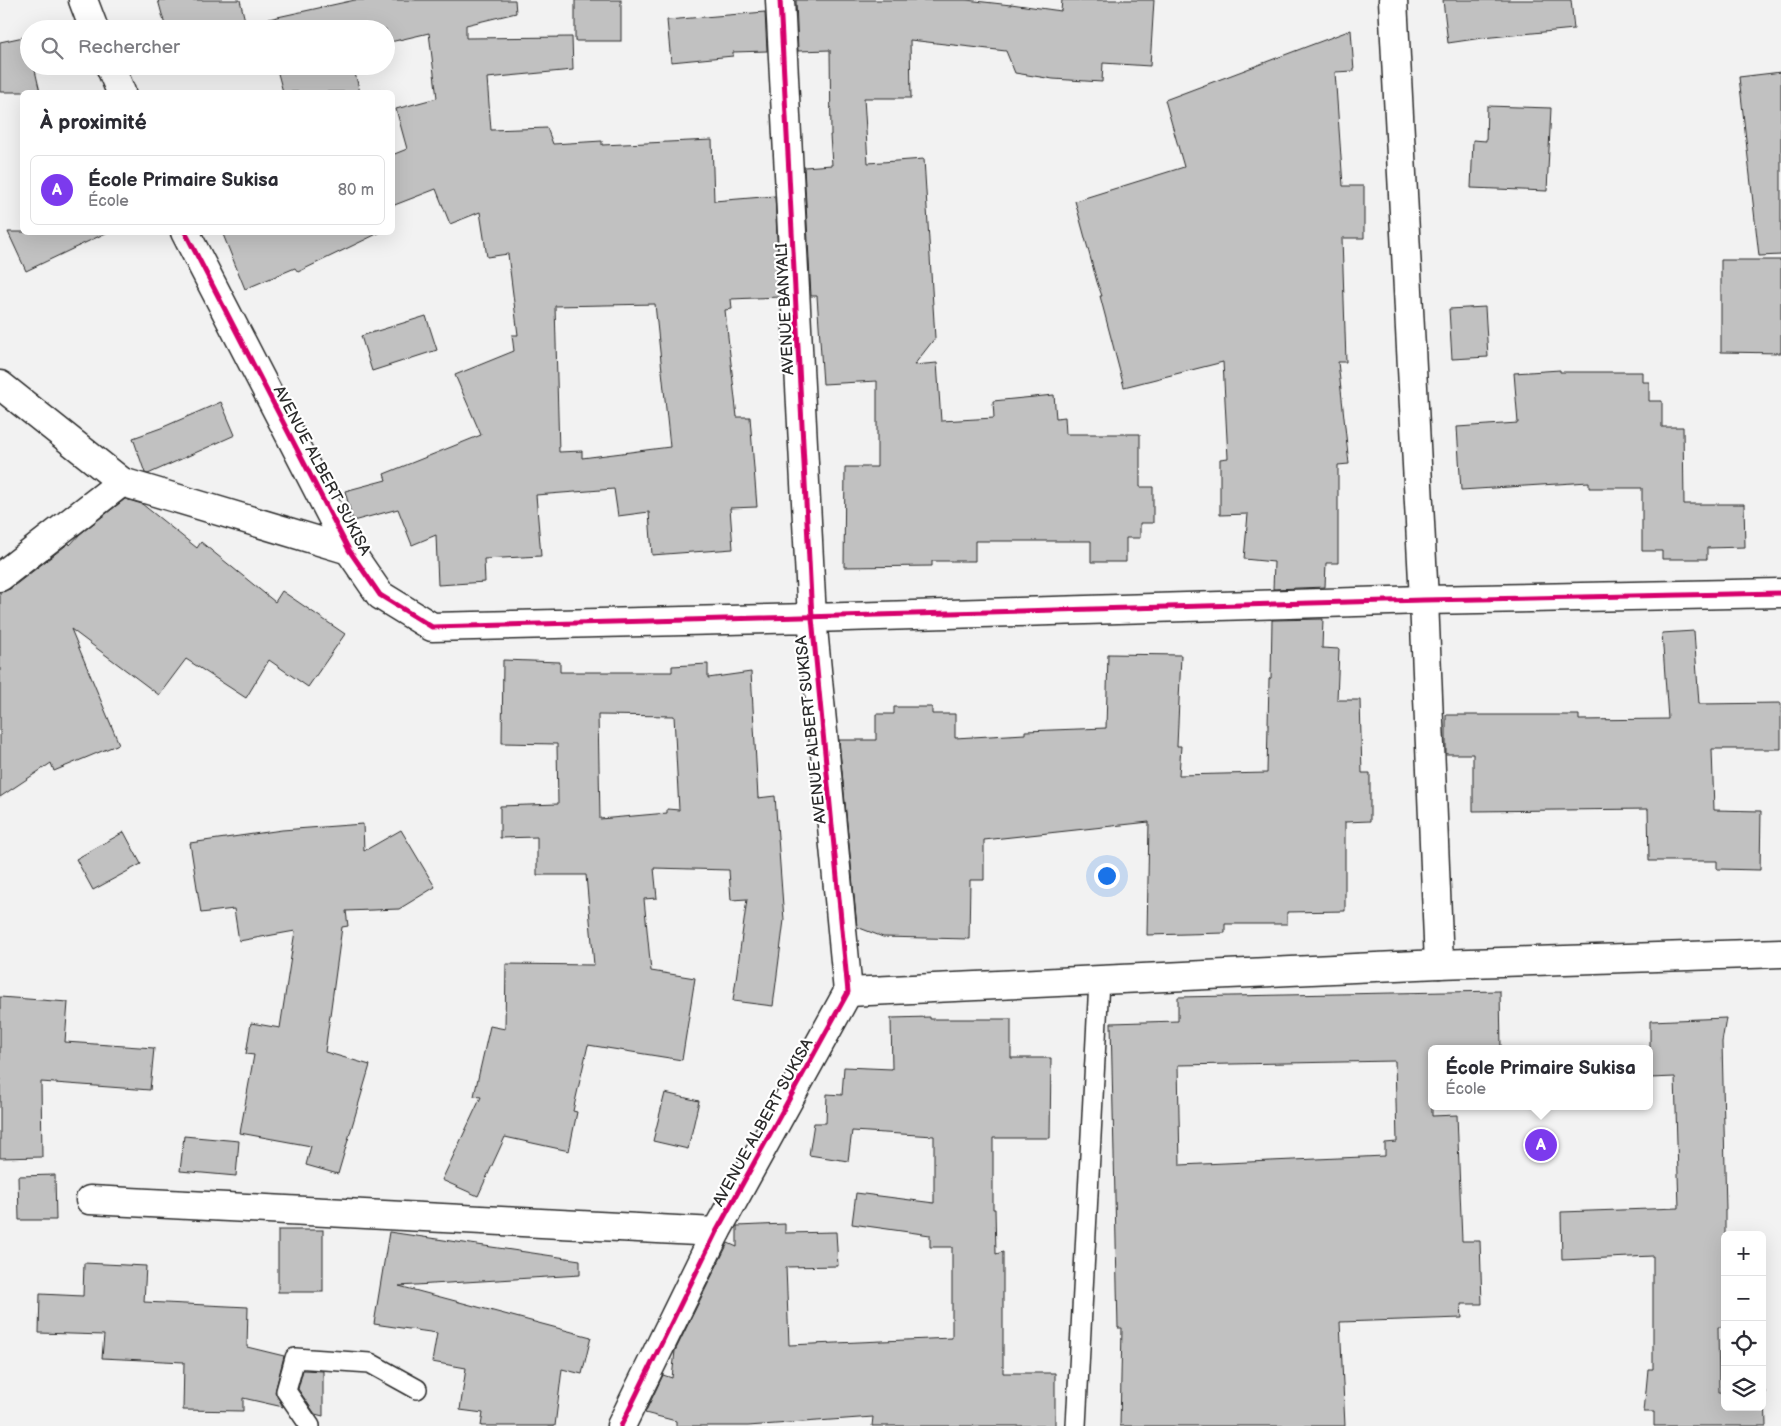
<!DOCTYPE html>
<html lang="fr">
<meta charset="utf-8">
<style>
body{margin:0;font-family:"Balsamiq Sans",sans-serif;background:#f7f7f7;color:#2b2b33}
.controls{position:absolute;right:15px;bottom:15px;display:grid;overflow:hidden;border-radius:8px;box-shadow:0 5px 20px #0002}
.controls button{width:45px;height:45px;display:grid;place-items:center;padding:0;border:0;border-bottom:1px solid #e1e1e2;background:#fff;color:#2b2b33;font:25px sans-serif}
.you{position:absolute;left:1106px;top:875px;width:18px;height:18px;margin:-12px;border:4px solid #fff;border-radius:50%;background:#1a73e8;box-shadow:0 0 0 8px #1a73e833}
.badge{display:grid;place-items:center;width:32px;height:32px;border-radius:50%;background:#7c3aed;color:#fff;font-size:16px;font-weight:700}
.pin{position:absolute;translate:-50% -50%;border:2px solid #fff;box-shadow:0 1px 5px #0006}
.popup{position:absolute;left:1428px;top:1045px;width:225px;height:65px;box-sizing:border-box;display:grid;place-content:center;border-radius:8px;background:#fff;filter:drop-shadow(0 1px 4px #0005);font-size:16px;white-space:nowrap;color:#7c7c81}
.popup b{font-size:19px;color:#2b2b33}
.popup::after{content:'';position:absolute;left:50%;top:100%;margin-left:-10px;border:10px solid transparent;border-top-color:#fff}
.list{margin:0;padding:0;list-style:none}
h2{display:flex;justify-content:space-between;align-items:center;height:65px;margin:0;padding:0 20px;font-size:21px}
h2 small{font-size:16px;font-weight:400;color:#7c7c81}
.list li{display:grid;grid-template-columns:32px 1fr auto;gap:15px;align-items:center;box-sizing:border-box;height:70px;margin:0 10px 10px;padding:0 10px;border:1px solid #e1e1e2;border-radius:8px}
.list b{display:block;font-size:19px;white-space:nowrap}
.list p{margin:0;font-size:16px;white-space:nowrap;color:#7c7c81}
.list em{font-size:16px;font-style:normal;color:#7c7c81}
.icon{flex:none;width:28px;height:28px;fill:none;stroke:currentColor;stroke-width:2;stroke-linecap:round;stroke-linejoin:round}
.map{position:relative;flex:none;width:1781px;height:1426px;overflow:hidden}
.search{position:absolute;background:#fff;box-shadow:0 5px 20px #0002;left:20px;top:20px;width:375px;height:55px;display:flex;align-items:center;gap:12px;box-sizing:border-box;padding:0 18px;border-radius:28px;color:#7c7c81;font-size:19px}
.panel{position:absolute;background:#fff;box-shadow:0 5px 20px #0002;left:20px;top:90px;width:375px;height:145px;border-radius:8px}
.map>svg:first-child{display:block}
</style>
<div class="map">
<svg width="1781" height="1426" viewBox="0 0 1781 1426">
<rect width="100%" height="100%" fill="#f2f2f2"/>
<filter id="ink" filterUnits="userSpaceOnUse"><feTurbulence type="fractalNoise" baseFrequency=".02" numOctaves="2"/><feDisplacementMap in="SourceGraphic" scale="10" xChannelSelector="R" yChannelSelector="G"/><feConvolveMatrix kernelMatrix="1 2 1 2 8 2 1 2 1" color-interpolation-filters="sRGB"/></filter>
<g filter="url(#ink)">
<g fill="#c1c1c1" stroke="#2b2b2b" fill-rule="evenodd">
<polygon points="158,0 240,0 247,29 166,29"/>
<path d="M355,0H515L516,13L466,25V38L572,37L573,70L487,78L491,130L547,128L553,144L602,141V145L712,140L714,201L775,196L780,297L731,299L732,309L725,310L737,417H750L757,507L730,508L733,549L652,555L649,512L618,516L614,489L536,495L541,556L484,559L485,582L438,585L436,535L412,545L398,509L353,521L345,491L386,480L384,474L481,435L455,375L514,351L512,335H518L508,254L487,257L480,212L450,224L436,189L392,206V155L407,149L396,109L437,98L429,33L386,43V29H266L264,20ZM655,304L670,447L582,458V451L559,452L555,306Z"/>
<rect x="575" y="0" width="46" height="41"/>
<polygon points="796,0 966,0 1011,5 1011,4 1061,11 1062,0 1154,0 1150,66 1103,63 1102,82 1053,79 1015,73 1006,51 910,40 911,98 864,98 868,163 924,159 935,338 914,365 937,363 941,421 994,418 993,401 1054,395 1056,418 1065,417 1066,434 1140,434 1140,487 1153,487 1153,523 1140,523 1140,538 1126,538 1126,562 1091,562 1091,541 975,541 975,561 932,561 932,566 844,567 845,467 877,467 877,381 823,384 817,296 811,296 804,167 832,165 830,135 831,135 830,50 798,51"/>
<polygon points="1443,0 1571,0 1574,29 1482,38 1448,43"/>
<polygon points="765,12 767,51 733,52 733,56 671,62 667,20"/>
<polygon points="1351,30 1354,71 1335,72 1343,186 1364,186 1364,238 1342,238 1346,362 1338,362 1349,464 1338,465 1338,563 1326,563 1325,587 1273,589 1274,562 1244,559 1248,514 1220,515 1220,459 1228,458 1223,362 1124,387 1100,296 1102,296 1097,282 1075,201 1184,167 1165,100"/>
<polygon points="28,36 29,66 34,66 40,92 0,92 0,42"/>
<polygon points="276,66 353,66 360,92 283,92"/>
<polygon points="1781,72 1781,255 1759,256 1739,77"/>
<polygon points="1487,106 1551,108 1547,191 1471,188 1473,140 1486,141"/>
<polygon points="8,232 108,232 26,271"/>
<polygon points="222,232 381,232 298,272 295,268 245,289"/>
<polygon points="1721,260 1781,260 1781,353 1721,352"/>
<polygon points="1485,307 1488,357 1452,359 1449,309"/>
<polygon points="426,316 437,350 372,371 361,336"/>
<polygon points="1560,370 1560,372 1642,372 1642,382 1649,382 1649,401 1662,401 1662,427 1683,427 1684,504 1744,504 1745,547 1707,548 1707,559 1662,559 1662,551 1642,551 1642,488 1589,488 1589,482 1461,490 1457,427 1518,423 1514,373"/>
<polygon points="221,402 235,435 148,474 145,473 133,438 161,428"/>
<polygon points="125,499 142,504 197,548 201,542 275,602 282,591 345,634 308,687 269,660 246,698 186,659 159,695 71,629 119,744 54,771 51,763 0,797 0,592 10,589 69,543 70,545 80,534"/>
<polygon points="1323,619 1322,648 1339,649 1337,700 1360,700 1362,773 1370,773 1370,821 1345,822 1345,911 1287,912 1287,924 1225,924 1225,933 1147,935 1149,822 984,840 984,880 970,880 969,939 883,937 857,927 839,740 876,740 876,714 894,714 894,707 932,707 932,714 955,714 955,738 1025,734 1025,731 1106,728 1108,654 1181,655 1177,746 1181,746 1179,775 1267,773 1269,679 1271,678 1272,620"/>
<polygon points="1694,631 1699,704 1781,703 1781,749 1712,749 1714,810 1761,811 1760,870 1717,869 1717,861 1649,861 1648,809 1473,811 1473,754 1446,754 1446,715 1579,715 1579,720 1668,719 1662,633"/>
<path d="M503,660L560,662V672H672V666L708,664V678L751,672L758,798L775,796L784,920L773,1006L733,1001L747,899L731,900L729,870L654,868L657,898L644,899L651,971L695,978L682,1060L588,1045L573,1111L577,1112L569,1151L505,1137L478,1196L442,1180L481,1097L474,1096L490,1026L505,1029L506,964L594,965L586,875H537V837L500,838V806L558,804L557,744L502,743ZM598,715L674,716L679,810L667,809V813L600,819Z"/>
<polygon points="363,824 364,851 401,830 435,887 399,909 346,911 348,926 342,927 325,1052 370,1065 338,1174 306,1165 311,1146 240,1133 254,1055 246,1054 251,1023 280,1028 295,931 239,941 234,909 201,913 190,843 282,830"/>
<polygon points="124,832 141,864 93,890 76,859"/>
<path d="M1500,991L1501,1049H1432V1116L1457,1115L1462,1241H1480L1482,1304H1461L1462,1318L1340,1322L1345,1426H1120L1122,1328H1118L1111,1023L1178,1021V997ZM1395,1061L1397,1142L1385,1143V1156L1180,1165L1178,1065Z"/>
<polygon points="0,997 68,1002 65,1042 154,1048 150,1090 41,1082 42,1157 0,1158"/>
<polygon points="930,1017 930,1019 1011,1019 1011,1058 1051,1058 1050,1138 993,1138 993,1209 995,1209 996,1254 1003,1252 1003,1373 1055,1373 1055,1426 872,1426 873,1417 748,1426 676,1426 676,1421 645,1413 663,1375 672,1378 675,1351 728,1243 737,1247 737,1226 785,1224 785,1233 836,1232 838,1266 786,1267 789,1345 952,1338 952,1247 930,1247 930,1235 852,1224 856,1193 934,1203 934,1136 852,1131 848,1161 809,1155 814,1123 826,1123 827,1094 842,1095 844,1067 892,1069 891,1018"/>
<polygon points="1726,1018 1722,1042 1726,1210 1725,1210 1725,1327 1718,1327 1719,1392 1725,1392 1725,1407 1762,1407 1762,1391 1765,1391 1766,1426 1654,1426 1654,1412 1644,1412 1648,1369 1653,1369 1653,1256 1562,1260 1561,1212 1679,1208 1675,1077 1650,1078 1650,1021"/>
<polygon points="665,1093 699,1101 688,1149 653,1141"/>
<polygon points="184,1136 239,1141 236,1176 180,1171"/>
<polygon points="55,1175 56,1220 19,1220 18,1176"/>
<rect x="278" y="1230" width="45" height="62"/>
<polygon points="389,1232 580,1260 580,1275 399,1286 591,1337 582,1374 562,1369 555,1426 481,1426 483,1413 460,1410 466,1368 432,1362 437,1333 374,1324"/>
<polygon points="84,1263 146,1266 144,1302 248,1307 247,1347 284,1356 275,1392 283,1407 243,1398 243,1411 183,1410 184,1362 102,1358 104,1335 39,1333 40,1294 83,1296"/>
<polygon points="303,1370 323,1371 323,1416 315,1414 298,1389"/>
</g>
<g fill="none" stroke-linecap="round" stroke-linejoin="round">
<g stroke="#2b2b2b" stroke-width="22">
<g id="service">
<polyline points="310,1426 286,1391 295,1358 370,1363 417,1389"/>
<polyline points="1076,1426 1099,981"/>
</g>
</g>
<g stroke="#2b2b2b" stroke-width="31">
<g id="minor">
<polyline points="780,0 812,618 1424,600 1781,593"/>
<polyline points="1393,0 1424,600 1439,964"/>
<polyline points="0,385 122,482 349,550"/>
<polyline points="0,577 122,482"/>
<polyline points="848,992 1439,964 1781,953"/>
<polyline points="90,1200 716,1232"/>
</g>
</g>
<g stroke="#2b2b2b" stroke-width="31">
<g id="tertiary">
<polyline points="83,0 94,29"/>
<polyline points="110,66 121,92"/>
<polyline points="185,232 349,550 380,595 432,627 812,618 848,992 716,1232 621,1426"/>
</g>
</g>
<use href="#service" stroke="#fff" stroke-width="19"/>
<use href="#minor" stroke="#fff" stroke-width="28"/>
<use href="#tertiary" stroke="#fff" stroke-width="28"/>
<g stroke="#fff" stroke-width="8">
<g id="cycleway">
<polyline points="185,232 349,550 380,595 432,627 1424,600 1781,593"/>
<polyline points="621,1426 716,1232 848,992 812,618 780,0"/>
</g>
</g>
<use href="#cycleway" stroke="#d6006c" stroke-width="5"/>
</g>
</g>
<g text-anchor="middle" stroke-width="4.5" stroke-linejoin="round" paint-order="stroke">
<g font-size="16" fill="#2b2b2b" stroke="#fff">
<text transform="translate(784 309) rotate(-93)" y="6">AVENUE BANYALI</text>
<text transform="translate(323 470) rotate(62)" y="6">AVENUE ALBERT SUKISA</text>
<text transform="translate(810 730) rotate(-96)" y="6">AVENUE ALBERT SUKISA</text>
<text transform="translate(762 1122) rotate(-61)" y="6">AVENUE ALBERT SUKISA</text>
</g>
</g>
</svg>
<div class="controls">
<button>+</button>
<button>−</button>
<button><svg class="icon" aria-label="locate" viewBox="0 0 24 24"><circle cx="12" cy="12" r="6"/><path d="M12 2v4M12 18v4M2 12h4M18 12h4"/></svg></button>
<button><svg class="icon" aria-label="layers" viewBox="0 0 24 24"><path d="M12 4l9 5-9 5-9-5zM3 14l9 5 9-5"/></svg></button>
</div>
<div class="you"></div>
<div class="pin badge" style="left:1541px;top:1145px">A</div>
<div class="popup"><b>École Primaire Sukisa</b>École</div>
<div class="search"><svg class="icon" aria-label="search" viewBox="0 0 24 24"><circle cx="10" cy="10" r="6"/><path d="M15 15l6 6"/></svg>Rechercher</div>
<section class="panel">
<h2>À proximité<small></small></h2>
<ul class="list">
<li><span class="badge">A</span><div><b>École Primaire Sukisa</b><p>École</p></div><em>80 m</em></li>
</ul>
</section>
</div>
